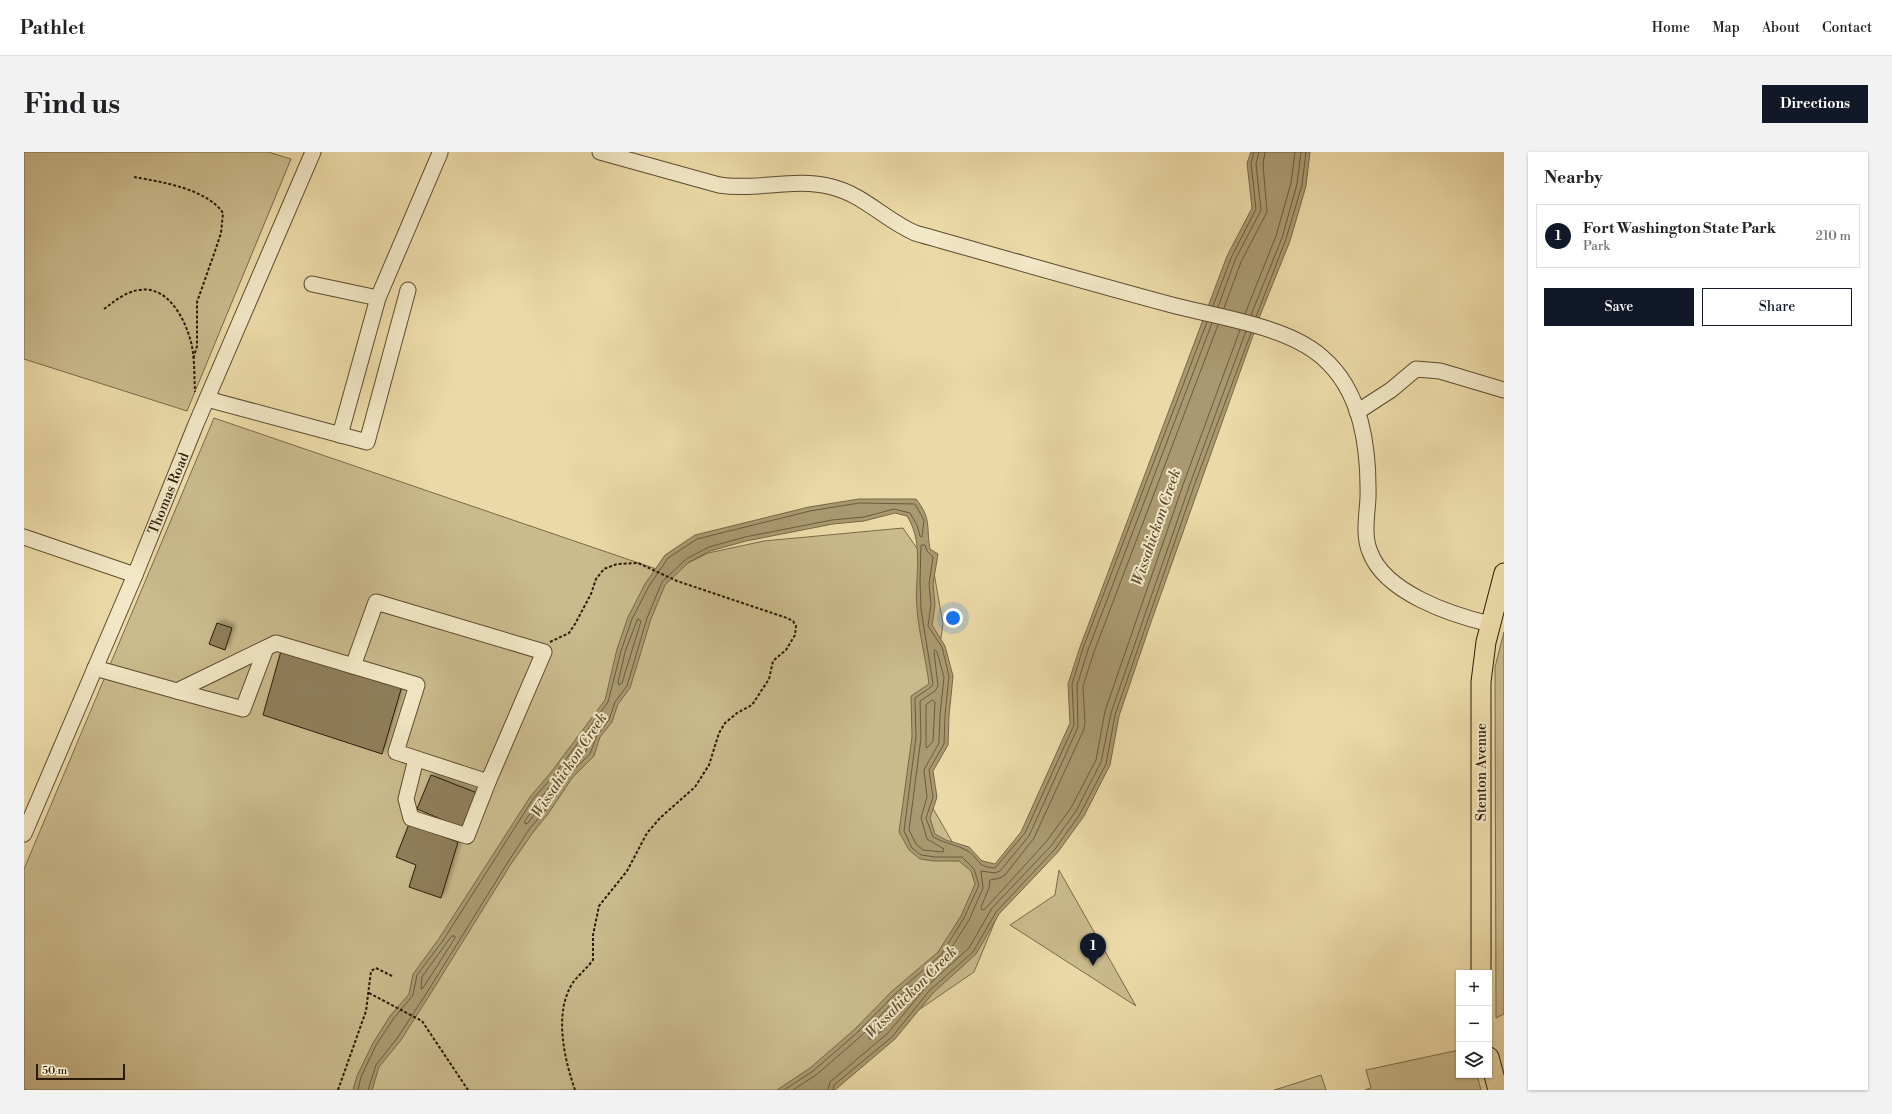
<!DOCTYPE html>
<meta charset="utf-8">
<style>
body{margin:0;font-family:"Libre Bodoni",serif;background:#f2f2f2;color:#202124}
.controls{position:absolute;right:12px;bottom:12px;display:grid;overflow:hidden;border-radius:0px;box-shadow:0 1px 3px #0004}
.controls button{width:36px;height:36px;display:grid;place-items:center;padding:0;border:0;border-bottom:1px solid #e0e0e0;background:#fff;color:#202124;font:20px sans-serif}
.scale{position:absolute;left:12px;bottom:10px;width:89px;box-sizing:border-box;padding-left:4px;border:2px solid #2b1b06;border-top:0;font-size:11px;line-height:14px;white-space:nowrap;color:#2b1b06;-webkit-text-stroke:3px #f2e7c6;paint-order:stroke}
.you{position:absolute;left:929px;top:466px;width:14px;height:14px;margin:-10px;border:3px solid #fff;border-radius:50%;background:#1a73e8;box-shadow:0 0 0 6px #1a73e833}
.badge{display:grid;place-items:center;width:26px;height:26px;border-radius:50%;background:#111827;color:#fff;font-size:13px;font-weight:700}
.pin{position:absolute;translate:-50% -33px;filter:drop-shadow(0 1px 2px #0008)}
.pin::after{content:'';position:absolute;top:21px;width:14px;height:12px;background:inherit;clip-path:polygon(0 0,100% 0,50% 100%)}
.list{margin:0;padding:0;list-style:none}
h2{display:flex;justify-content:space-between;align-items:center;height:52px;margin:0;padding:0 16px;font-size:17px}
h2 small{font-size:13px;font-weight:400;color:#757577}
.list li{display:grid;grid-template-columns:26px 1fr auto;gap:12px;align-items:center;box-sizing:border-box;height:64px;margin:0 8px 8px;padding:0 8px;border:1px solid #e0e0e0;border-radius:0px}
.list b{display:block;font-size:15px;white-space:nowrap}
.list p{margin:0;font-size:13px;white-space:nowrap;color:#757577}
.list em{font-size:13px;font-style:normal;color:#757577}
.actions{display:flex;gap:8px;padding:12px 16px}
.actions a{flex:1;padding:9px 0;border:1px solid #111827;border-radius:0px;text-align:center;font-size:14px;color:#111827}
.actions .main{background:#111827;color:#fff}
.icon{flex:none;width:22px;height:22px;fill:none;stroke:currentColor;stroke-width:2;stroke-linecap:round;stroke-linejoin:round}
.map{position:relative;flex:none;width:1480px;height:938px;overflow:hidden;border-radius:0px}
header{display:flex;align-items:center;gap:24px;box-sizing:border-box;height:56px;padding:0 20px;background:#fff;border-bottom:1px solid #e0e0e0}
header strong{font-size:19px}
nav{display:flex;gap:22px;margin-inline-start:auto;font-size:14px}
.intro{display:flex;align-items:center;justify-content:space-between;box-sizing:border-box;height:96px;padding:0 24px}
h1{margin:0;font-size:28px}
.button{padding:10px 18px;border-radius:0px;background:#111827;color:#fff;font-size:14px;font-weight:700}
main{display:flex;gap:24px;padding:0 24px}
aside{flex:1;background:#fff;border-radius:0px;box-shadow:0 1px 3px #0004}
.map>svg:first-child{display:block}
</style>
<header>
<strong>Pathlet</strong>
<nav><a>Home</a><a>Map</a><a>About</a><a>Contact</a></nav>
</header>
<div class="intro"><h1>Find us</h1><a class="button">Directions</a></div>
<main>
<div class="map">
<svg width="1480" height="938" viewBox="0 0 1480 938">
<defs>
<filter id="shadow"><feDropShadow dx="3.5" dy="-3.5" stdDeviation="2" flood-color="#0004"/></filter>
</defs>
<rect width="100%" height="100%" fill="#ebdaa7"/>
<filter id="stains"><feTurbulence type="fractalNoise" baseFrequency=".005" numOctaves="4"/><feColorMatrix values="0 0 0 0 .2 0 0 0 0 .09 0 0 0 0 .02 0 0 0 .5 -.17"/></filter>
<radialGradient id="worn" r=".72"><stop offset=".6" stop-color="#630" stop-opacity="0"/><stop offset="1" stop-color="#630" stop-opacity=".3"/></radialGradient>
<g fill="#caba8c" stroke="#7a6a49">
<polygon points="0,0 244,0 267,7 163,259 0,207"/>
<polygon points="190,266 644,421 684,401 740,389 879,376 910,421 919,472 911,526 903,646 934,700 991,721 950,820 778,938 0,938 0,717"/>
<polygon points="1480,480 1480,862 1472,866 1471,515"/>
<polygon points="1035,718 1112,854 986,773 1031,743"/>
<polygon points="1435,898 1435,923 1453,923 1457,938 1341,938 1347,936 1342,918"/>
<polygon points="1297,923 1302,938 1250,938 1257,936"/>
</g>
<path fill="#aa9970" stroke="#776746" d="M1227,0H1286L1282,34L1266,89L1237,161L1127,470L1095,564L1086,613L1060,664L1034,700L975,762L952,802L909,841L871,887L811,938H753L786,916L831,877L867,840L914,800L937,764L951,732L947,719L935,709H910L896,707L885,698L875,680L888,585L887,544L905,532C902,507 895,482 893,457C890,426 901,392 883,364L871,361L840,369L809,372L722,389L686,399L665,410L641,433L627,467L606,536L594,552L588,570L576,585L570,604L548,626L524,662L510,679L487,712L405,844L377,888L355,915L348,938H329L333,924L349,891L366,864L385,842L389,822L414,788L506,645L528,619L581,548L593,497L604,465L621,432L641,403L671,383L785,355L835,347H892C908,367 902,375 906,397L914,402L909,432L911,453L908,473L921,494L929,524L925,564L924,593L909,619L913,645L906,666L911,682L922,688L945,695L958,709L971,712L997,680L1046,571L1044,532L1056,495L1203,104L1228,56L1223,11Z"/>
<g fill="none" stroke-linecap="round" stroke-linejoin="round">
<g stroke="#6a5a3b" stroke-width="1">
<polyline points="1189,154 1207,106 1232,57 1227,11 1230,0"/>
<polyline points="1194,155 1211,108 1237,58 1232,12 1235,0"/>
<polyline points="1200,156 1217,110 1243,60 1239,12 1241,0"/>
<polyline points="1221,162 1252,84 1267,31 1271,0"/>
<polyline points="1227,163 1258,86 1273,32 1277,0"/>
<polyline points="1232,165 1262,87 1278,33 1282,0"/>
<polyline points="1194,173 1070,500 1059,534 1061,571 1060,577 1010,686 981,723 976,726 966,728 965,736 957,755 958,758 961,757 1022,690 1047,656 1072,608 1081,559 1160,330 1216,178"/>
<polygon points="614,467 617,469 598,531 595,533 594,531 601,500"/>
<polygon points="911,498 913,500 920,525 916,563 915,591 900,618 903,645 897,666 903,687 920,697 919,700 899,698 892,692 885,678 897,586 896,549 911,539 914,534 910,500"/>
<polygon points="909,548 911,550 909,589 903,596 902,595 902,553"/>
<polygon points="565,587 562,599 549,611 547,611 546,609 561,589"/>
<polygon points="525,636 528,636 528,638 504,671 501,672 501,669"/>
<polygon points="428,784 431,784 431,786 399,836 397,837 398,825"/>
<polygon points="869,859 872,859 872,862 860,877 848,887 845,887 845,885"/>
<polyline points="334,938 337,925 352,893 370,866 389,843 393,823 418,790 509,647 531,622 584,550 597,499 608,467 625,434 644,406 673,387 786,359 835,351 891,352 900,368 898,385 896,384 893,373 886,361 870,357 840,365 808,368 721,385 685,395 662,407 638,430 623,466 603,534 591,550 585,568 573,583 566,602 544,623 520,660 506,676 484,710 402,842 374,885 352,913 344,938"/>
<path d="M760,938L789,919L834,880L870,843L917,803L940,766L955,733L950,717L938,705H911L897,703L888,696L880,679L892,585L891,546L907,535L909,532L897,457L896,429L897,393H901L903,399L909,405L905,432L907,453L904,474L918,495L925,524L921,563L920,592L905,618L909,645L902,666L909,685C919,691 934,693 944,699C956,707 952,715 971,716L1001,681L1050,573L1048,532L1059,496L1183,170"/>
<polyline points="769,938 792,923 837,884 873,846 921,806 945,768 959,736 957,719 971,721 976,719 1005,684 1054,575 1053,533 1064,498 1188,171"/>
<polyline points="804,938 806,930 864,881 902,835 945,796 968,756 1027,694 1052,659 1077,610 1087,561 1166,332 1222,179"/>
<polyline points="809,938 810,933 868,885 905,839 949,800 972,760 1031,697 1056,662 1082,612 1091,563 1170,334 1227,181"/>
</g>
</g>
<g fill="#8f7e5a" stroke="#2b1b06" filter="url(#shadow)">
<polygon points="193,471 208,476 201,498 185,492"/>
<polygon points="257,499 378,534 358,602 239,563"/>
<polygon points="407,623 453,641 440,677 393,657"/>
<polygon points="385,672 434,690 417,746 385,735 392,713 372,705"/>
</g>
<g fill="none" stroke-linecap="round" stroke-linejoin="round">
<g stroke="#5b4b2e" stroke-width="17">
<g id="minor">
<path d="M576,0L695,33C732,39 771,25 808,35C840,43 861,68 891,81C976,105 1062,130 1148,153C1193,165 1263,174 1298,205C1338,239 1345,296 1344,346C1343,363 1339,384 1346,400C1361,441 1428,463 1466,472"/>
<polyline points="288,132 354,146"/>
<polyline points="183,247 343,290 384,138"/>
<polyline points="1333,260 1367,238 1392,217 1416,219 1480,238"/>
<polyline points="316,283 354,146 416,1"/>
<polyline points="0,385 111,423"/>
<polyline points="329,514 352,450 520,500 464,630"/>
<polyline points="71,516 153,539 252,491 393,533 372,600 464,630 443,684 387,666 382,647 392,607"/>
<polyline points="153,539 219,557 242,496"/>
<path id="s1" d="M0,682L111,423L172,272L289,0"/>
</g>
</g>
<g stroke="#2b1b06" stroke-width="21">
<g id="major">
<polyline points="1457,821 1457,530 1462,490 1480,421"/>
<polyline points="1465,905 1474,938"/>
</g>
</g>
<g stroke="#2b1b06" stroke-width="2" stroke-dasharray="3 2" stroke-linecap="butt">
<path d="M110,25C138,30 183,37 199,61L197,81L191,99L173,150V194L169,208"/>
<path d="M80,157C91,149 101,140 115,138C144,133 161,167 167,190C171,206 170,224 171,240"/>
<path d="M526,490L545,481L551,472L567,442L572,427L580,417L593,412L614,411L653,429L763,466L769,469L772,474L771,483L762,498L749,509L745,527L728,553L713,561L701,571L695,581L685,613L671,635L636,666L623,681L603,719L575,754L569,783V808C563,816 556,822 550,829C529,859 540,906 551,938"/>
<polyline points="345,841 398,869 444,938"/>
<polyline points="314,938 342,859 347,819 352,816 368,824"/>
</g>
<use href="#minor" stroke="#f2e7c6" stroke-width="15"/>
<use href="#major" stroke="#ebdaa7" stroke-width="19"/>
</g>
<g text-anchor="middle" stroke-width="4" stroke-linejoin="round" paint-order="stroke">
<g font-size="14" fill="#2b1b06" stroke="#f2e7c6">
<text dy="5" stroke="none"><textPath href="#s1" startOffset="370">Thomas Road</textPath></text>
<text transform="translate(1457 620) rotate(-90)" y="5">Stenton Avenue</text>
</g>
<g font-size="15" font-style="italic" fill="#5e4d30" stroke="#f2e7c6">
<text transform="translate(1132 375) rotate(-71)" y="5">Wissahickon Creek</text>
<text transform="translate(545 613) rotate(-56)" y="5">Wissahickon Creek</text>
<text transform="translate(887 840) rotate(-45)" y="5">Wissahickon Creek</text>
</g>
</g>
<rect width="100%" height="100%" filter="url(#stains)"/>
<rect width="100%" height="100%" fill="url(#worn)"/>
</svg>
<div class="controls">
<button>+</button>
<button>−</button>
<button><svg class="icon" aria-label="layers" viewBox="0 0 24 24"><path d="M12 4l9 5-9 5-9-5zM3 14l9 5 9-5"/></svg></button>
</div>
<div class="scale">50 m</div>
<div class="you"></div>
<div class="pin badge" style="left:1069px;top:814px">1</div>
</div>
<aside>
<h2>Nearby<small></small></h2>
<ul class="list">
<li><span class="badge">1</span><div><b>Fort Washington State Park</b><p>Park</p></div><em>210 m</em></li>
</ul>
<div class="actions"><a class="main">Save</a><a>Share</a></div>
</aside>
</main>
